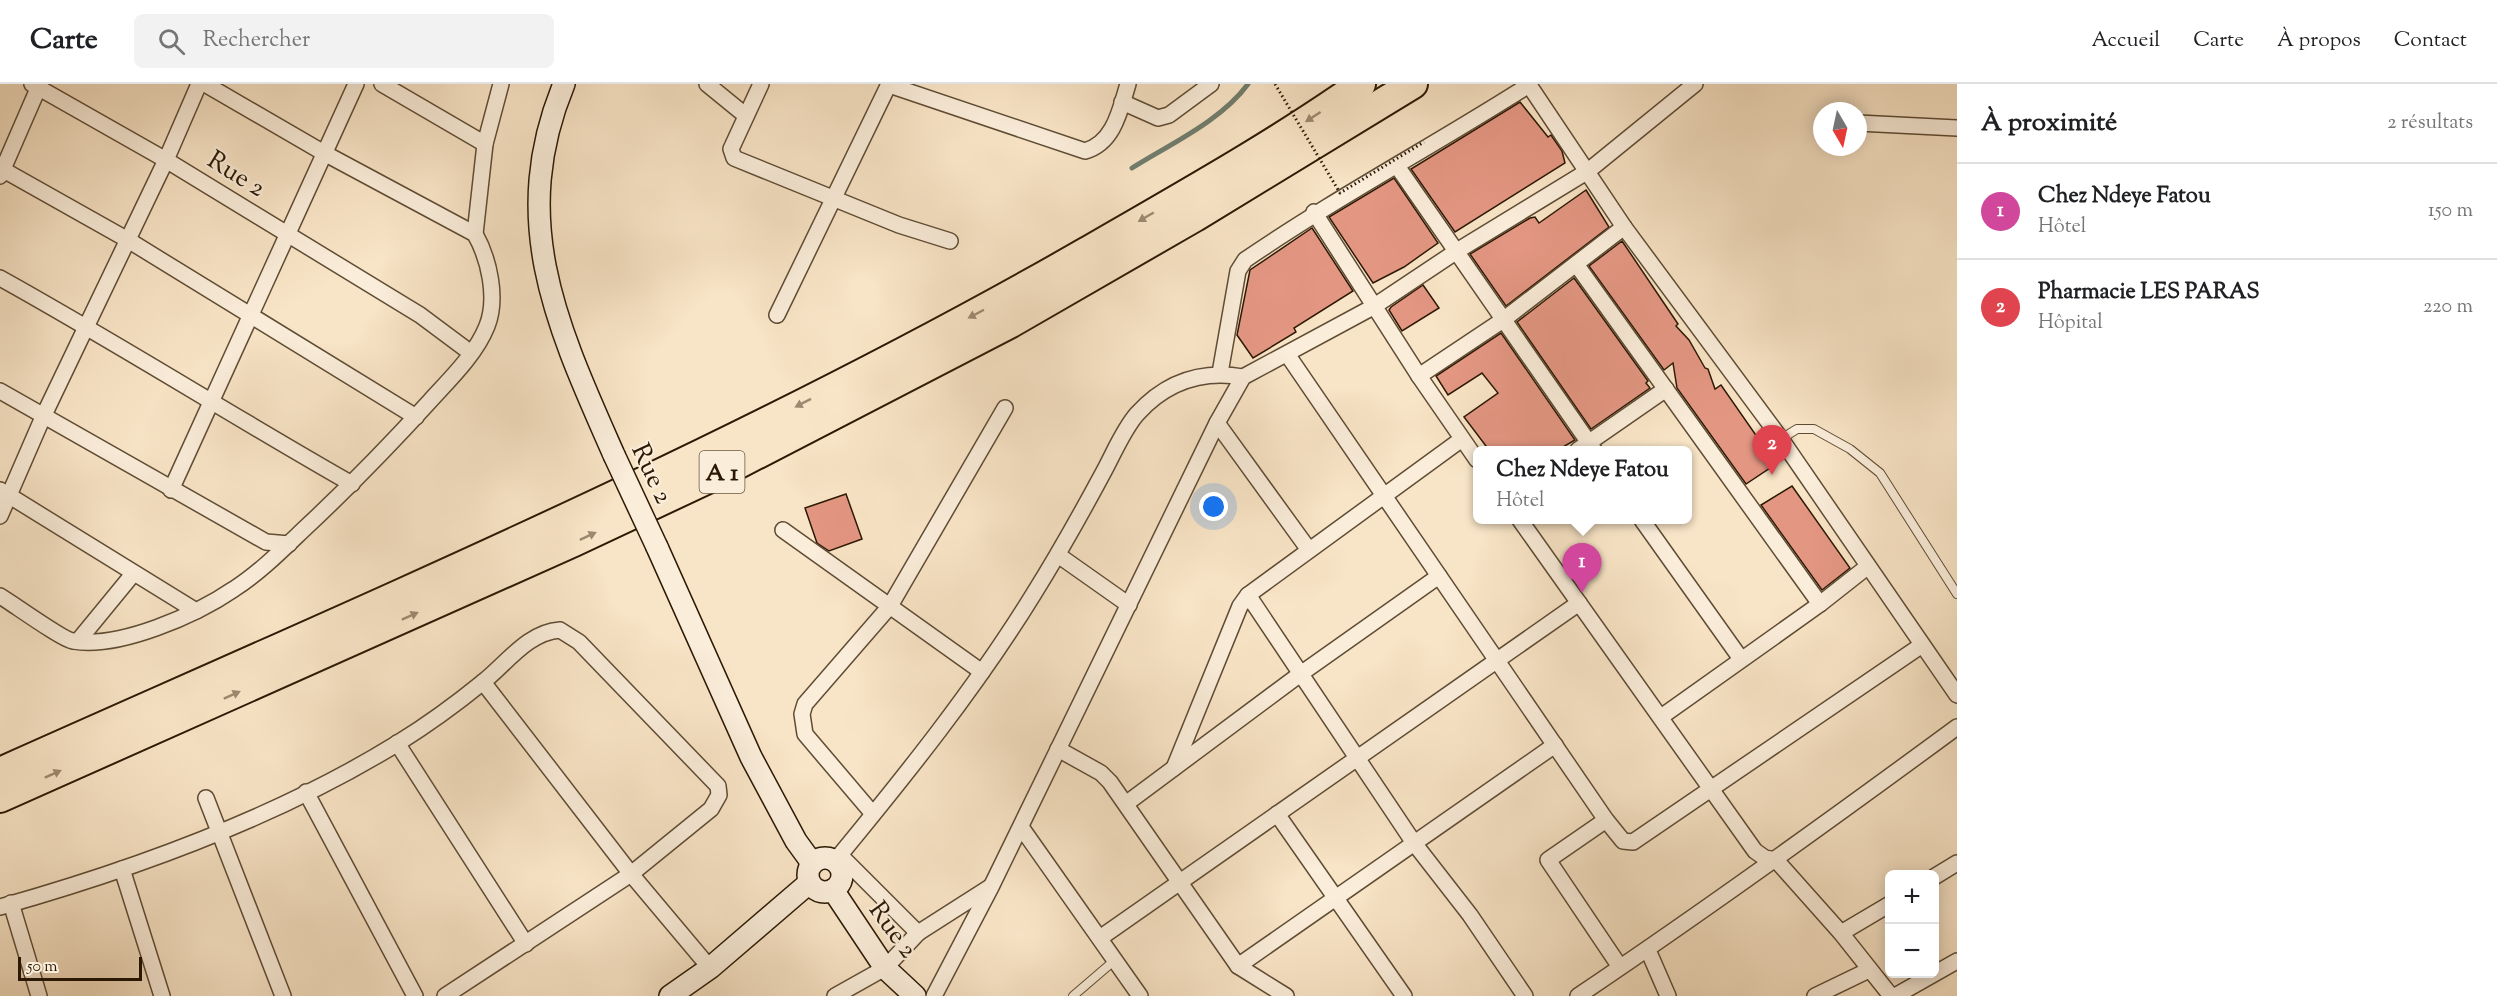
<!DOCTYPE html>
<html lang="fr">
<meta charset="utf-8">
<style>
body{margin:0;font-family:"Sorts Mill Goudy",serif;background:#f2f2f2;color:#202124}
.controls{position:absolute;right:18px;bottom:18px;display:grid;overflow:hidden;border-radius:9px;box-shadow:0 3px 15px #0003}
.controls button{width:54px;height:54px;display:grid;place-items:center;padding:0;border:0;border-bottom:2px solid #e0e0e0;background:#fff;color:#202124;font:30px sans-serif}
.compass{position:absolute;left:1813px;top:18px;width:54px;height:54px;border-radius:50%;background:#fff;box-shadow:0 3px 15px #0003;rotate:171deg}
.scale{position:absolute;left:18px;bottom:15px;width:124px;box-sizing:border-box;padding-left:6px;border:3px solid #2c1904;border-top:0;font-size:16px;line-height:21px;white-space:nowrap;color:#2c1904;-webkit-text-stroke:4px #faedda;paint-order:stroke}
.you{position:absolute;left:1214px;top:423px;width:21px;height:21px;margin:-15px;border:4px solid #fff;border-radius:50%;background:#1a73e8;box-shadow:0 0 0 9px #1a73e833}
.badge{display:grid;place-items:center;width:39px;height:39px;border-radius:50%;background:#1a73e8;color:#fff;font-size:20px;font-weight:700}
.pin{position:absolute;translate:-50% -50px;filter:drop-shadow(0 2px 3px #0008)}
.pin::after{content:'';position:absolute;top:32px;width:21px;height:18px;background:inherit;clip-path:polygon(0 0,100% 0,50% 100%)}
.popup{position:absolute;left:1473px;top:362px;width:219px;height:78px;box-sizing:border-box;display:grid;place-content:center;border-radius:9px;background:#fff;filter:drop-shadow(0 2px 4px #0005);font-size:20px;white-space:nowrap;color:#757577}
.popup b{font-size:22px;color:#202124}
.popup::after{content:'';position:absolute;left:50%;top:100%;margin-left:-12px;border:12px solid transparent;border-top-color:#fff}
.list{margin:0;padding:0;list-style:none}
h2{display:flex;justify-content:space-between;align-items:center;height:78px;margin:0;padding:0 24px;font-size:26px}
h2 small{font-size:20px;font-weight:400;color:#757577}
.list li{display:grid;grid-template-columns:39px 1fr auto;gap:18px;align-items:center;box-sizing:border-box;height:96px;padding:0 24px;border-top:2px solid #e0e0e0}
.list b{display:block;font-size:22px;white-space:nowrap}
.list p{margin:0;font-size:20px;white-space:nowrap;color:#757577}
.list em{font-size:20px;font-style:normal;color:#757577}
.icon{flex:none;width:33px;height:33px;fill:none;stroke:currentColor;stroke-width:2;stroke-linecap:round;stroke-linejoin:round}
.map{position:relative;flex:none;width:1957px;height:912px;overflow:hidden}
header{display:flex;align-items:center;gap:36px;box-sizing:border-box;height:84px;padding:0 30px;background:#fff;border-bottom:2px solid #e0e0e0}
header strong{font-size:28px}
nav{display:flex;gap:33px;margin-inline-start:auto;font-size:21px}
.search{width:420px;height:54px;background:#f2f2f2;display:flex;align-items:center;gap:15px;box-sizing:border-box;padding:0 21px;border-radius:9px;color:#757577;font-size:22px}
main{display:flex}
aside{flex:1;background:#fff}
.map>svg:first-child{display:block}
</style>
<header>
<strong>Carte</strong>
<div class="search"><svg class="icon" aria-label="search" viewBox="0 0 24 24"><circle cx="10" cy="10" r="6"/><path d="M15 15l6 6"/></svg>Rechercher</div>
<nav><a>Accueil</a><a>Carte</a><a>À propos</a><a>Contact</a></nav>
</header>
<main>
<div class="map">
<svg width="1957" height="912" viewBox="0 0 1957 912">
<rect width="100%" height="100%" fill="#f8e4c6"/>
<filter id="stains"><feTurbulence type="fractalNoise" baseFrequency=".00333" numOctaves="4"/><feColorMatrix values="0 0 0 0 .2 0 0 0 0 .09 0 0 0 0 .02 0 0 0 .5 -.17"/></filter>
<radialGradient id="worn" r=".72"><stop offset=".6" stop-color="#630" stop-opacity="0"/><stop offset="1" stop-color="#630" stop-opacity=".3"/></radialGradient>
<g fill="none" stroke-linecap="round" stroke-linejoin="round">
<path stroke="#707d6d" stroke-width="5" d="M1132,84C1170,60 1221,37 1248,0"/>
</g>
<g fill="#e39682" stroke="#2c1904" stroke-width="1.5">
<polygon points="1520,18 1548,53 1551,51 1562,67 1565,79 1455,148 1411,85"/>
<polygon points="1394,94 1438,159 1404,183 1373,199 1329,133"/>
<polygon points="1586,106 1609,143 1506,222 1470,170 1530,134 1535,133 1539,139"/>
<polygon points="1312,144 1353,207 1294,244 1296,248 1253,274 1237,251 1250,186"/>
<polygon points="1622,157 1678,240 1676,242 1689,256 1705,284 1708,285 1715,305 1721,301 1776,380 1746,400 1677,304 1673,279 1664,286 1589,182"/>
<polygon points="1574,194 1648,297 1646,299 1650,304 1591,345 1517,238"/>
<polygon points="1423,201 1439,224 1402,247 1389,226 1391,223"/>
<polygon points="1501,249 1575,356 1558,366 1489,366 1464,333 1498,309 1482,289 1448,311 1436,292"/>
<polygon points="1792,402 1850,484 1822,506 1761,421"/>
<polygon points="846,410 862,455 829,467 817,459 805,424"/>
</g>
<g fill="none" stroke-linecap="round" stroke-linejoin="round">
<g stroke="#5f4c34" stroke-width="10">
<g id="lane">
<polyline points="1781,355 1797,345 1814,345 1850,365 1880,389 1957,510"/>
<polyline points="1073,912 1115,876"/>
</g>
</g>
<g stroke="#5f4c34" stroke-width="18">
<g id="street">
<polyline points="32,0 166,76 420,231 471,269"/>
<polyline points="382,0 485,60"/>
<polyline points="707,0 745,31"/>
<polyline points="761,0 731,65 734,74 899,141 950,157"/>
<path d="M889,1L1085,67C1114,59 1120,26 1128,0"/>
<polyline points="1122,18 1158,34 1169,31 1211,0"/>
<polyline points="1858,39 1957,44"/>
<polyline points="1397,82 1594,366"/>
<polyline points="0,84 128,156 416,333"/>
<polyline points="0,92 40,0"/>
<polyline points="1314,128 1419,292 1477,376"/>
<polyline points="475,150 485,60 501,0"/>
<polyline points="1576,180 1820,520"/>
<path d="M0,194C119,260 234,333 352,400"/>
<polyline points="777,231 889,0"/>
<polyline points="1287,270 1606,736 1623,757 1633,758 1922,561"/>
<path d="M1220,289L1238,187L1245,176C1337,113 1435,61 1529,1L1624,143L1781,355L1957,611"/>
<polyline points="1419,292 1503,236 1624,143"/>
<polyline points="0,307 266,458 289,460"/>
<polyline points="1217,339 1309,466"/>
<polyline points="1578,366 1666,305"/>
<polyline points="0,406 196,527"/>
<polyline points="171,406 356,0"/>
<polyline points="0,432 43,333 166,76 199,0"/>
<polyline points="1520,436 1755,767 1765,774 1776,776 1841,849 1891,912"/>
<polyline points="1642,436 1741,575"/>
<polyline points="783,446 982,588"/>
<polyline points="1058,471 1129,521"/>
<polyline points="1248,511 1414,759 1470,831 1525,912"/>
<path d="M0,512C12,519 63,556 73,557C119,565 196,531 234,505C259,489 281,467 303,446C347,405 389,362 430,317C450,295 476,270 487,242C498,214 489,175 475,150L324,69L205,0"/>
<polyline points="78,557 133,490"/>
<polyline points="483,598 631,790 710,884"/>
<polyline points="1661,633 1820,520 1867,483"/>
<polyline points="397,659 526,860"/>
<polyline points="1058,665 1101,689 1110,698 1238,882 1286,912"/>
<polyline points="1174,684 1240,522 1248,511 1462,355"/>
<polyline points="306,708 415,912"/>
<polyline points="206,714 283,912"/>
<polyline points="1127,719 1299,591 1439,492"/>
<polyline points="873,730 805,650 802,630 805,620 890,522 1005,324"/>
<polyline points="1277,730 1404,912"/>
<polyline points="1606,736 1548,776 1620,883"/>
<polyline points="1021,743 1140,912"/>
<polyline points="840,771 918,849 990,803"/>
<path d="M835,777C905,692 975,605 1033,511C1058,471 1081,430 1103,389C1114,369 1123,346 1137,330C1166,298 1202,286 1243,293"/>
<polyline points="122,785 162,912"/>
<polyline points="1934,793 1957,779"/>
<polyline points="11,819 39,912"/>
<path d="M0,823C135,785 278,733 398,659C427,641 456,620 483,598C506,580 528,548 560,546L579,558L718,702L719,711L711,725L631,790L445,912"/>
<polyline points="1841,849 1890,820"/>
<polyline points="1100,854 1579,519"/>
<polyline points="1648,866 1668,912"/>
<polyline points="1238,882 1555,661"/>
<polyline points="835,912 885,884 918,849"/>
<polyline points="934,912 991,803 1217,339 1243,293 1373,223 1457,167 1588,87 1695,0"/>
<path d="M1578,912C1706,826 1832,735 1957,643"/>
<polyline points="1815,912 1869,886"/>
<polyline points="1895,912 1957,877"/>
</g>
</g>
<g stroke="#2c1904" stroke-width="24">
<g id="secondary">
<path d="M564,0C507,138 558,244 614,371"/>
<polyline points="657,463 751,673 796,757 812,779"/>
<circle cx="825" cy="791" r="17"/>
<polyline points="833,806 885,884 915,912"/>
<polyline points="670,912 710,884 809,799"/>
</g>
</g>
<g stroke="#2c1904" stroke-width="32">
<g id="highway">
<path d="M0,688C367,524 737,368 1086,168C1179,114 1273,62 1361,0"/>
<polyline points="0,714 574,458 727,386 1011,239 1195,133 1413,0"/>
</g>
</g>
<use href="#lane" stroke="#faedda" stroke-width="8"/>
<use href="#street" stroke="#faedda" stroke-width="15"/>
<use href="#secondary" stroke="#faedda" stroke-width="21"/>
<use href="#highway" stroke="#f8e4c6" stroke-width="28"/>
<g stroke="#2c1904" stroke-width="24" stroke-linecap="butt">
<polyline id="secondary-bridge" points="614,371 657,463"/>
</g>
<polyline stroke="#2c1904" stroke-width="3" stroke-dasharray="1.5 3" stroke-linecap="butt" points="1275,0 1340,109 1424,58"/>
<use href="#secondary-bridge" stroke="#faedda" stroke-width="21"/>
</g>
<defs><path id="oneway-solid" d="M-6-.8H1V-3.2L6.5 0L1 3.2V.8H-6Z" transform="scale(1.5)"/></defs>
<g fill="#9c896f">
<use href="#oneway-solid" transform="translate(1313 33) rotate(147)"/>
<use href="#oneway-solid" transform="translate(1146 133) rotate(150)"/>
<use href="#oneway-solid" transform="translate(976 230) rotate(152)"/>
<use href="#oneway-solid" transform="translate(803 319) rotate(153)"/>
<use href="#oneway-solid" transform="translate(588 452) rotate(-25)"/>
<use href="#oneway-solid" transform="translate(410 532) rotate(-24)"/>
<use href="#oneway-solid" transform="translate(232 611) rotate(-24)"/>
<use href="#oneway-solid" transform="translate(53 690) rotate(-24)"/>
</g>
<g text-anchor="middle" stroke-width="4.5" stroke-linejoin="round" paint-order="stroke">
<rect fill="#faedda" stroke="#6a5944" stroke-width="1.5" x="699.5" y="367" width="45" height="42" rx="4.5"/>
<g font-size="24" font-weight="bold" fill="#2c1904">
<text x="722" y="396">A 1</text>
</g>
<g font-size="26" fill="#2c1904" stroke="#faedda">
<text transform="translate(237 89) rotate(32)" y="9">Rue 2</text>
<text transform="translate(653 389) rotate(65)" y="9">Rue 2</text>
<text transform="translate(894 845) rotate(54)" y="9">Rue 2</text>
</g>
</g>
<rect width="100%" height="100%" filter="url(#stains)"/>
<rect width="100%" height="100%" fill="url(#worn)"/>
</svg>
<div class="controls">
<button>+</button>
<button>−</button>
</div>
<svg class="compass" viewBox="-18 -18 36 36"><path d="M0-13l5 13h-10z" fill="#e53935"/><path d="M0 13l5-13h-10z" fill="#757577"/></svg>
<div class="scale">50 m</div>
<div class="you"></div>
<div class="pin badge" style="left:1582px;top:509px;background:#d1479c">1</div>
<div class="popup"><b>Chez Ndeye Fatou</b>Hôtel</div>
<div class="pin badge" style="left:1772px;top:391px;background:#e0444e">2</div>
</div>
<aside>
<h2>À proximité<small>2 résultats</small></h2>
<ul class="list">
<li><span class="badge" style="background:#d1479c">1</span><div><b>Chez Ndeye Fatou</b><p>Hôtel</p></div><em>150 m</em></li>
<li><span class="badge" style="background:#e0444e">2</span><div><b>Pharmacie LES PARAS</b><p>Hôpital</p></div><em>220 m</em></li>
</ul>
</aside>
</main>
